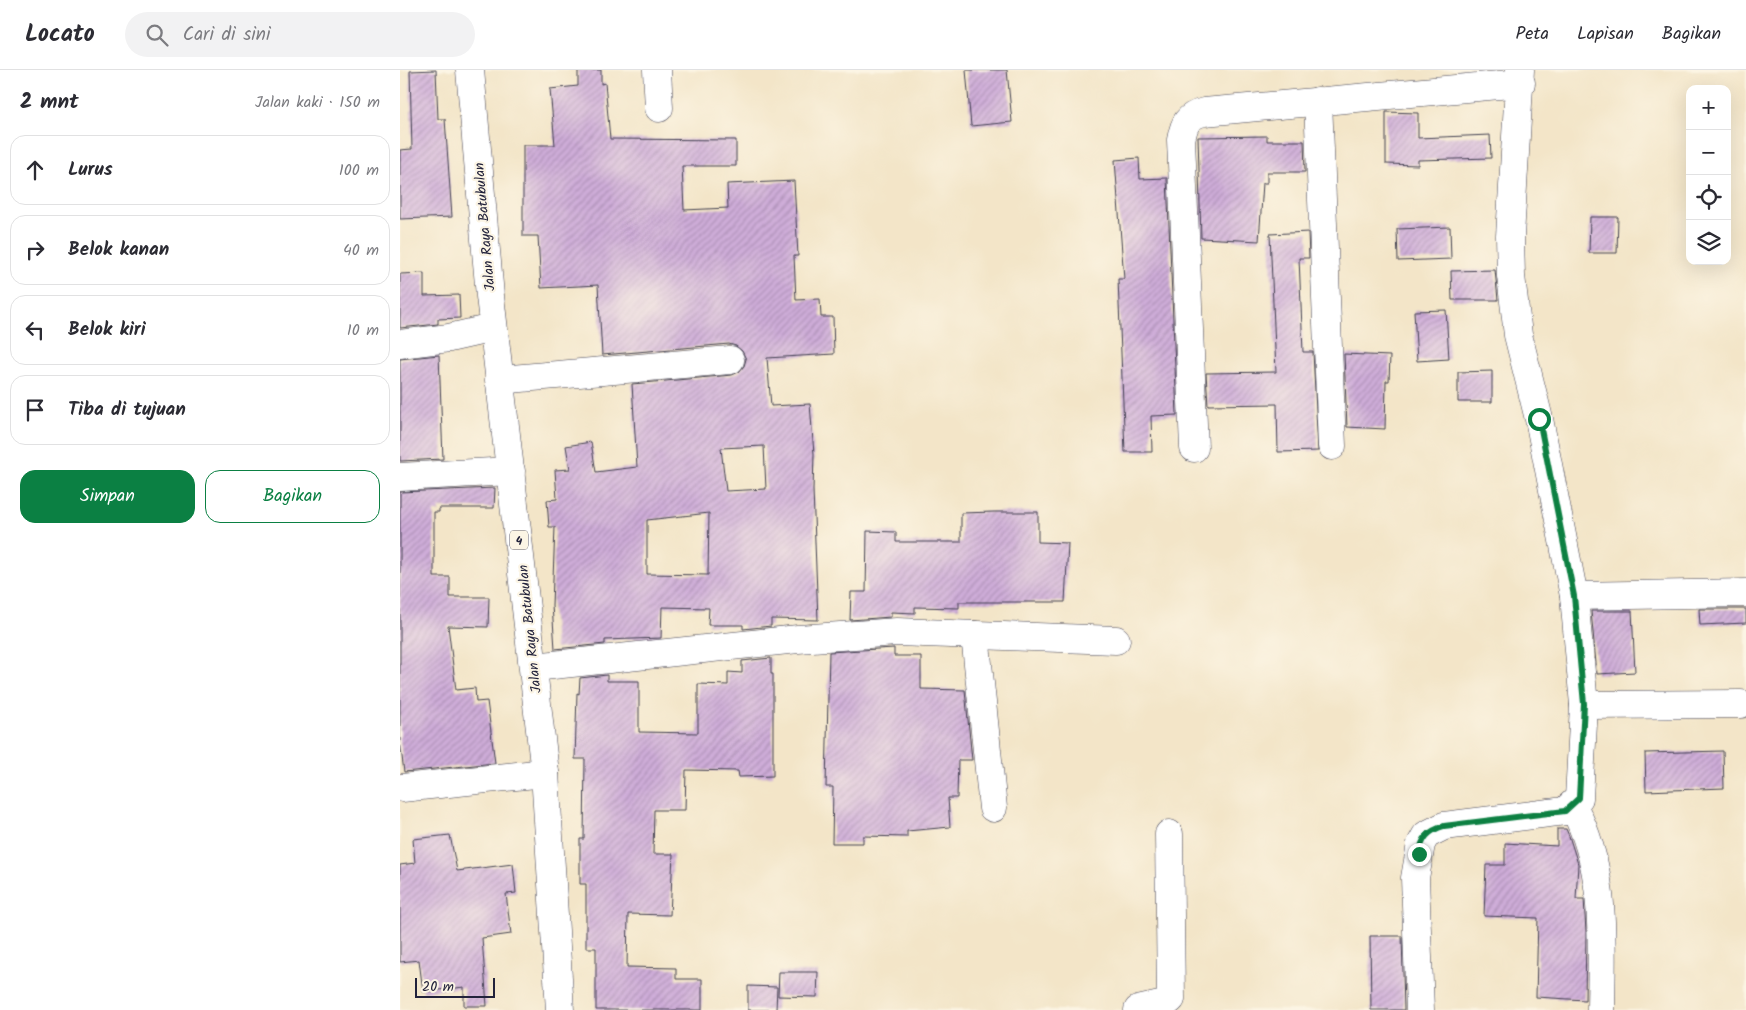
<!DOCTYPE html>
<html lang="id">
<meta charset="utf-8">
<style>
body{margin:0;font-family:Kalam,sans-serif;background:#f2f2f3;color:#2b2b33}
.controls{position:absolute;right:15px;top:15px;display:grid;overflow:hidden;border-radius:10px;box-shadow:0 5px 20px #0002}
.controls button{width:45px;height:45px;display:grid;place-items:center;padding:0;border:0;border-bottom:1px solid #e1e1e2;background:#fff;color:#2b2b33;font:25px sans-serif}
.scale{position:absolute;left:15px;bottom:12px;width:80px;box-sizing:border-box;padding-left:5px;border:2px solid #22223b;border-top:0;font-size:14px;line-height:18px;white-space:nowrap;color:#22223b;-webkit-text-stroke:4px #fcf5e5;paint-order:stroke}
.stop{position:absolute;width:15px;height:15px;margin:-11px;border:4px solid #0b8043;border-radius:50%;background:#fff}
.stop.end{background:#0b8043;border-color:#fff;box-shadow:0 1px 5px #0008}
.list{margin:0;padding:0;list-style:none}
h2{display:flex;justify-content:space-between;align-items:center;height:65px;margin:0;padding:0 20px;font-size:21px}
h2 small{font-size:16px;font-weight:400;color:#7c7c81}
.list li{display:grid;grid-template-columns:32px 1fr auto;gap:15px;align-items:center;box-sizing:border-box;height:70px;margin:0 10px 10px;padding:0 10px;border:1px solid #e1e1e2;border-radius:15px}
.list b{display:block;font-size:19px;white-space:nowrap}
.list em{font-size:16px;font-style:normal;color:#7c7c81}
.actions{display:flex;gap:10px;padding:15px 20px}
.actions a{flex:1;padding:11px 0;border:1px solid #0b8043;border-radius:15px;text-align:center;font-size:18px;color:#0b8043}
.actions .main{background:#0b8043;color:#fff}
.icon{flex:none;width:28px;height:28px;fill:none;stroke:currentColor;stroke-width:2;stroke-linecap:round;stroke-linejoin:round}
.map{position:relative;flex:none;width:1346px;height:940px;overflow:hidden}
header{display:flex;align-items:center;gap:30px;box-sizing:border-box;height:70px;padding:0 25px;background:#fff;border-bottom:1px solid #e1e1e2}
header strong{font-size:24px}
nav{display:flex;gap:28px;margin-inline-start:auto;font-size:18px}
.search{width:350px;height:45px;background:#f2f2f3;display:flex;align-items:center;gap:12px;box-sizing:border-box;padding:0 18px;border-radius:28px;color:#7c7c81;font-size:19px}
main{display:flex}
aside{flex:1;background:#fff}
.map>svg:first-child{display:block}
</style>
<header>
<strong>Locato</strong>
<div class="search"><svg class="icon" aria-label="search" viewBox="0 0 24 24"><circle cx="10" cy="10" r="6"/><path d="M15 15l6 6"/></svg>Cari di sini</div>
<nav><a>Peta</a><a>Lapisan</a><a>Bagikan</a></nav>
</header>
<main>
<aside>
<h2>2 mnt<small>Jalan kaki · 150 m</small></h2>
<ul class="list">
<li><svg class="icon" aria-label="ahead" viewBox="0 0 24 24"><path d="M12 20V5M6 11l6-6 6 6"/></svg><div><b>Lurus</b></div><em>100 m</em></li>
<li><svg class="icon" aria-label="right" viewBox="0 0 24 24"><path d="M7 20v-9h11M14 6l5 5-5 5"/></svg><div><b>Belok kanan</b></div><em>40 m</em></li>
<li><svg class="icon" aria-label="left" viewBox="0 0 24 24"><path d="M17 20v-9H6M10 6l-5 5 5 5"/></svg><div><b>Belok kiri</b></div><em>10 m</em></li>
<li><svg class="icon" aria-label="arrive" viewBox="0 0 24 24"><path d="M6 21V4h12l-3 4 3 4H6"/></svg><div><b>Tiba di tujuan</b></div></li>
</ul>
<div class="actions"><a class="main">Simpan</a><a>Bagikan</a></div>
</aside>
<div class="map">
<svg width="1346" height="940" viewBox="0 0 1346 940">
<defs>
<pattern id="building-hatch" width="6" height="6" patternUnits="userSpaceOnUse" patternTransform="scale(1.25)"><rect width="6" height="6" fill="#cfadd9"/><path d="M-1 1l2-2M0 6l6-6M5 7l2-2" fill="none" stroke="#a88cb1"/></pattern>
</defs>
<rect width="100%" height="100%" fill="#fcf5e5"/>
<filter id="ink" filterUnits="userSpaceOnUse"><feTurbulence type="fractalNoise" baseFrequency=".02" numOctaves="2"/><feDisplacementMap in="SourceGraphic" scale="10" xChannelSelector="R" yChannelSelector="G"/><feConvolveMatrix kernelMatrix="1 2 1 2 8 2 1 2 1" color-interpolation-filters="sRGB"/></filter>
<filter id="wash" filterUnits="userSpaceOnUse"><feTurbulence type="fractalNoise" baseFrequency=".0096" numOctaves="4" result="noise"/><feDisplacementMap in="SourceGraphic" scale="20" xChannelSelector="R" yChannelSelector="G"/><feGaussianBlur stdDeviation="1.12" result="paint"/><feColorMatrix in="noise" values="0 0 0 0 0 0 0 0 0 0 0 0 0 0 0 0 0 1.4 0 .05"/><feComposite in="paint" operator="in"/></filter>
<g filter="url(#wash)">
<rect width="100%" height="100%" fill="#f3e5c8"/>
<g id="blocks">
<g fill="url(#building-hatch)" fill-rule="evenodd">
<polygon points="36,0 38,49 45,49 52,147 0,149 0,80 12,79 10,1"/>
<path d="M178,0H201V14L205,13L210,69L336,70V96H282L284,140L328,138L327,114L394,111L398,186H394L396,230L420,229L421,247H433L434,284L367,288L371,336L410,334L414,384L413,420L418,550L371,549V556L343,559V555H308L309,538L262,537L261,568L205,570V574L155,579L152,535L155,457H149L147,430L157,429L155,400L170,399L166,376L191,372L196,402L237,397L232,314L332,305L339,302L344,296L346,289L342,281L336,276L329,274L202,285L198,215L141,218L138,166H123V75H155L150,19L178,16ZM364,376L366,419L326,421L321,378ZM309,443L308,505L247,504V450Z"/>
<polygon points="566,0 607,0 612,52 571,56"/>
<polygon points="986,42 1018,43 1018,68 1090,65 1091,88 1018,90 1018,95 986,94"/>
<polygon points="867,66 867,71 904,71 905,102 867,102 867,113 863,113 859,171 801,168 798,67"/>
<polygon points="739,88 740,109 767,108 777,345 751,346 752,382 725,382 718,209 724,209 715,90"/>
<polygon points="1190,147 1218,147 1217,183 1189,183"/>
<polygon points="1050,157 1051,189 998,191 997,159"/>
<polygon points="908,162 909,188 899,188 903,282 913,282 918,381 878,382 877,334 808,335 806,303 876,302 870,164"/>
<polygon points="1095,200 1098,230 1052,230 1051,201"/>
<polygon points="24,203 24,226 59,225 60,248 38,249 38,254 0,258 0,204"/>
<polygon points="1046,240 1049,289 1017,291 1014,241"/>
<polygon points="944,284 990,286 989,311 986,311 985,359 947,357"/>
<polygon points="39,285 43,389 0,391 0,289"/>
<polygon points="1092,301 1092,332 1058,332 1058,302"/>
<polygon points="95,418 94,438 39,438 39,442 34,442 34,507 50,507 50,527 89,527 88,557 48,556 56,620 75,618 76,632 87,631 95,693 4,702 0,671 0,422"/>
<polygon points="594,442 638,442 638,472 668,473 665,532 559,532 559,538 515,537 515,543 491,542 491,547 450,550 451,522 466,522 467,461 496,462 496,472 561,472 561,443"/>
<polygon points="1299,539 1346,539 1346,553 1300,555"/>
<polygon points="1191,541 1232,541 1235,602 1197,604"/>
<polygon points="494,578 494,586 521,586 521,619 565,620 572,690 558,690 557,728 548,728 550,757 507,761 507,767 463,766 463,773 432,773 433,717 426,717 429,582"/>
<polygon points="371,588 371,604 373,604 373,706 339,707 338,701 286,700 285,740 254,740 253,784 273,784 270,845 228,844 227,897 276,898 276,909 302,909 302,940 196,940 196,878 186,878 186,814 180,814 180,769 184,769 185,689 175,689 177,623 179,624 180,608 207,605 207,611 239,611 239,662 298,663 298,614 328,615 328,602 342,603 342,591"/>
<polygon points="1323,681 1324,718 1246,721 1245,683"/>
<polygon points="1157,759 1166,759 1169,766 1178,794 1176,829 1184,829 1186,862 1185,930 1136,927 1138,848 1084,846 1086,795 1105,795 1105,773 1157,776"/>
<polygon points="50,765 57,801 113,794 116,823 106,824 111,864 82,868 87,936 64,936 64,917 23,922 19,890 0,892 0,795 15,793 13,769"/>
<polygon points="970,866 1002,866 1004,940 971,940"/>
<polygon points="379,902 418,902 417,927 378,926"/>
<polygon points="348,916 377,917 376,940 348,940"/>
</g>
</g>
</g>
<g filter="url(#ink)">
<use href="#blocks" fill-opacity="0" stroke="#413f50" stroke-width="1"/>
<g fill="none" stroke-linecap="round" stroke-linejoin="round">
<g stroke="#413f50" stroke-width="29">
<g id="minor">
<polyline points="257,0 259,38"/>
<polyline points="918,31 932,376"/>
<polyline points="0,274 49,268 93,258"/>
<polyline points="99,310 330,290"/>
<path d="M794,378L781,70C784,54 787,46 804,42L1121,13"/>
<polyline points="0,407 111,401"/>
<polyline points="1174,526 1346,523"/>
<polyline points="575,565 593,738"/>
<polyline points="134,597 398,569 497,562 716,570"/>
<polyline points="1184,635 1341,634"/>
<polyline points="2,718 145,703"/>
<path d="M1173,736C1207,800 1202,870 1201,940"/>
<polyline points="738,940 765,934 771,929 769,764"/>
<polyline points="1020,940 1015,808 1021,774 1026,765 1044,756 1165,741 1179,728 1184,635 1174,526 1139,349 1118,265 1111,206 1110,166 1120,0"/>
</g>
</g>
<g stroke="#413f50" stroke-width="29">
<polyline id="highway" points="70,0 90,226 145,703 160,940"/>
</g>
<use href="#minor" stroke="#fff" stroke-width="28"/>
<use href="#highway" stroke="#fff" stroke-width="28"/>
</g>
</g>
<g fill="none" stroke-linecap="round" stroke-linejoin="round" filter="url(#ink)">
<path stroke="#0b8043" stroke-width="6" d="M1019,784C1022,768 1028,761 1044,756L1165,741L1179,728L1184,634L1174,526L1139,349"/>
</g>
<g text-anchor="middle" stroke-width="4.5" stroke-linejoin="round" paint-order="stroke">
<rect fill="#fcf5e5" stroke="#63616e" stroke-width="1" x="110" y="460.5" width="18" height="19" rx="4"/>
<g font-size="12" font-weight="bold" fill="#22223b">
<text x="119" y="474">4</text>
</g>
<g font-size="14" fill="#22223b" stroke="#fcf5e5">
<text transform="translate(84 157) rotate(-95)" y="5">Jalan Raya Batubulan</text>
<text transform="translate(129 559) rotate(-96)" y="5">Jalan Raya Batubulan</text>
</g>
</g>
</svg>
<div class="controls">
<button>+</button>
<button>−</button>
<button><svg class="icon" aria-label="locate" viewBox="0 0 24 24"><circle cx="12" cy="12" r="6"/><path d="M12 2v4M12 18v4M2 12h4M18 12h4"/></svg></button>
<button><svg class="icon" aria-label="layers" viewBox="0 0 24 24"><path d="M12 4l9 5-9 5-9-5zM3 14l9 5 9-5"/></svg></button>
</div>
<div class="scale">20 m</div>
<div class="stop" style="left:1139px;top:349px"></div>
<div class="stop end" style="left:1019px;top:784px"></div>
</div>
</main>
